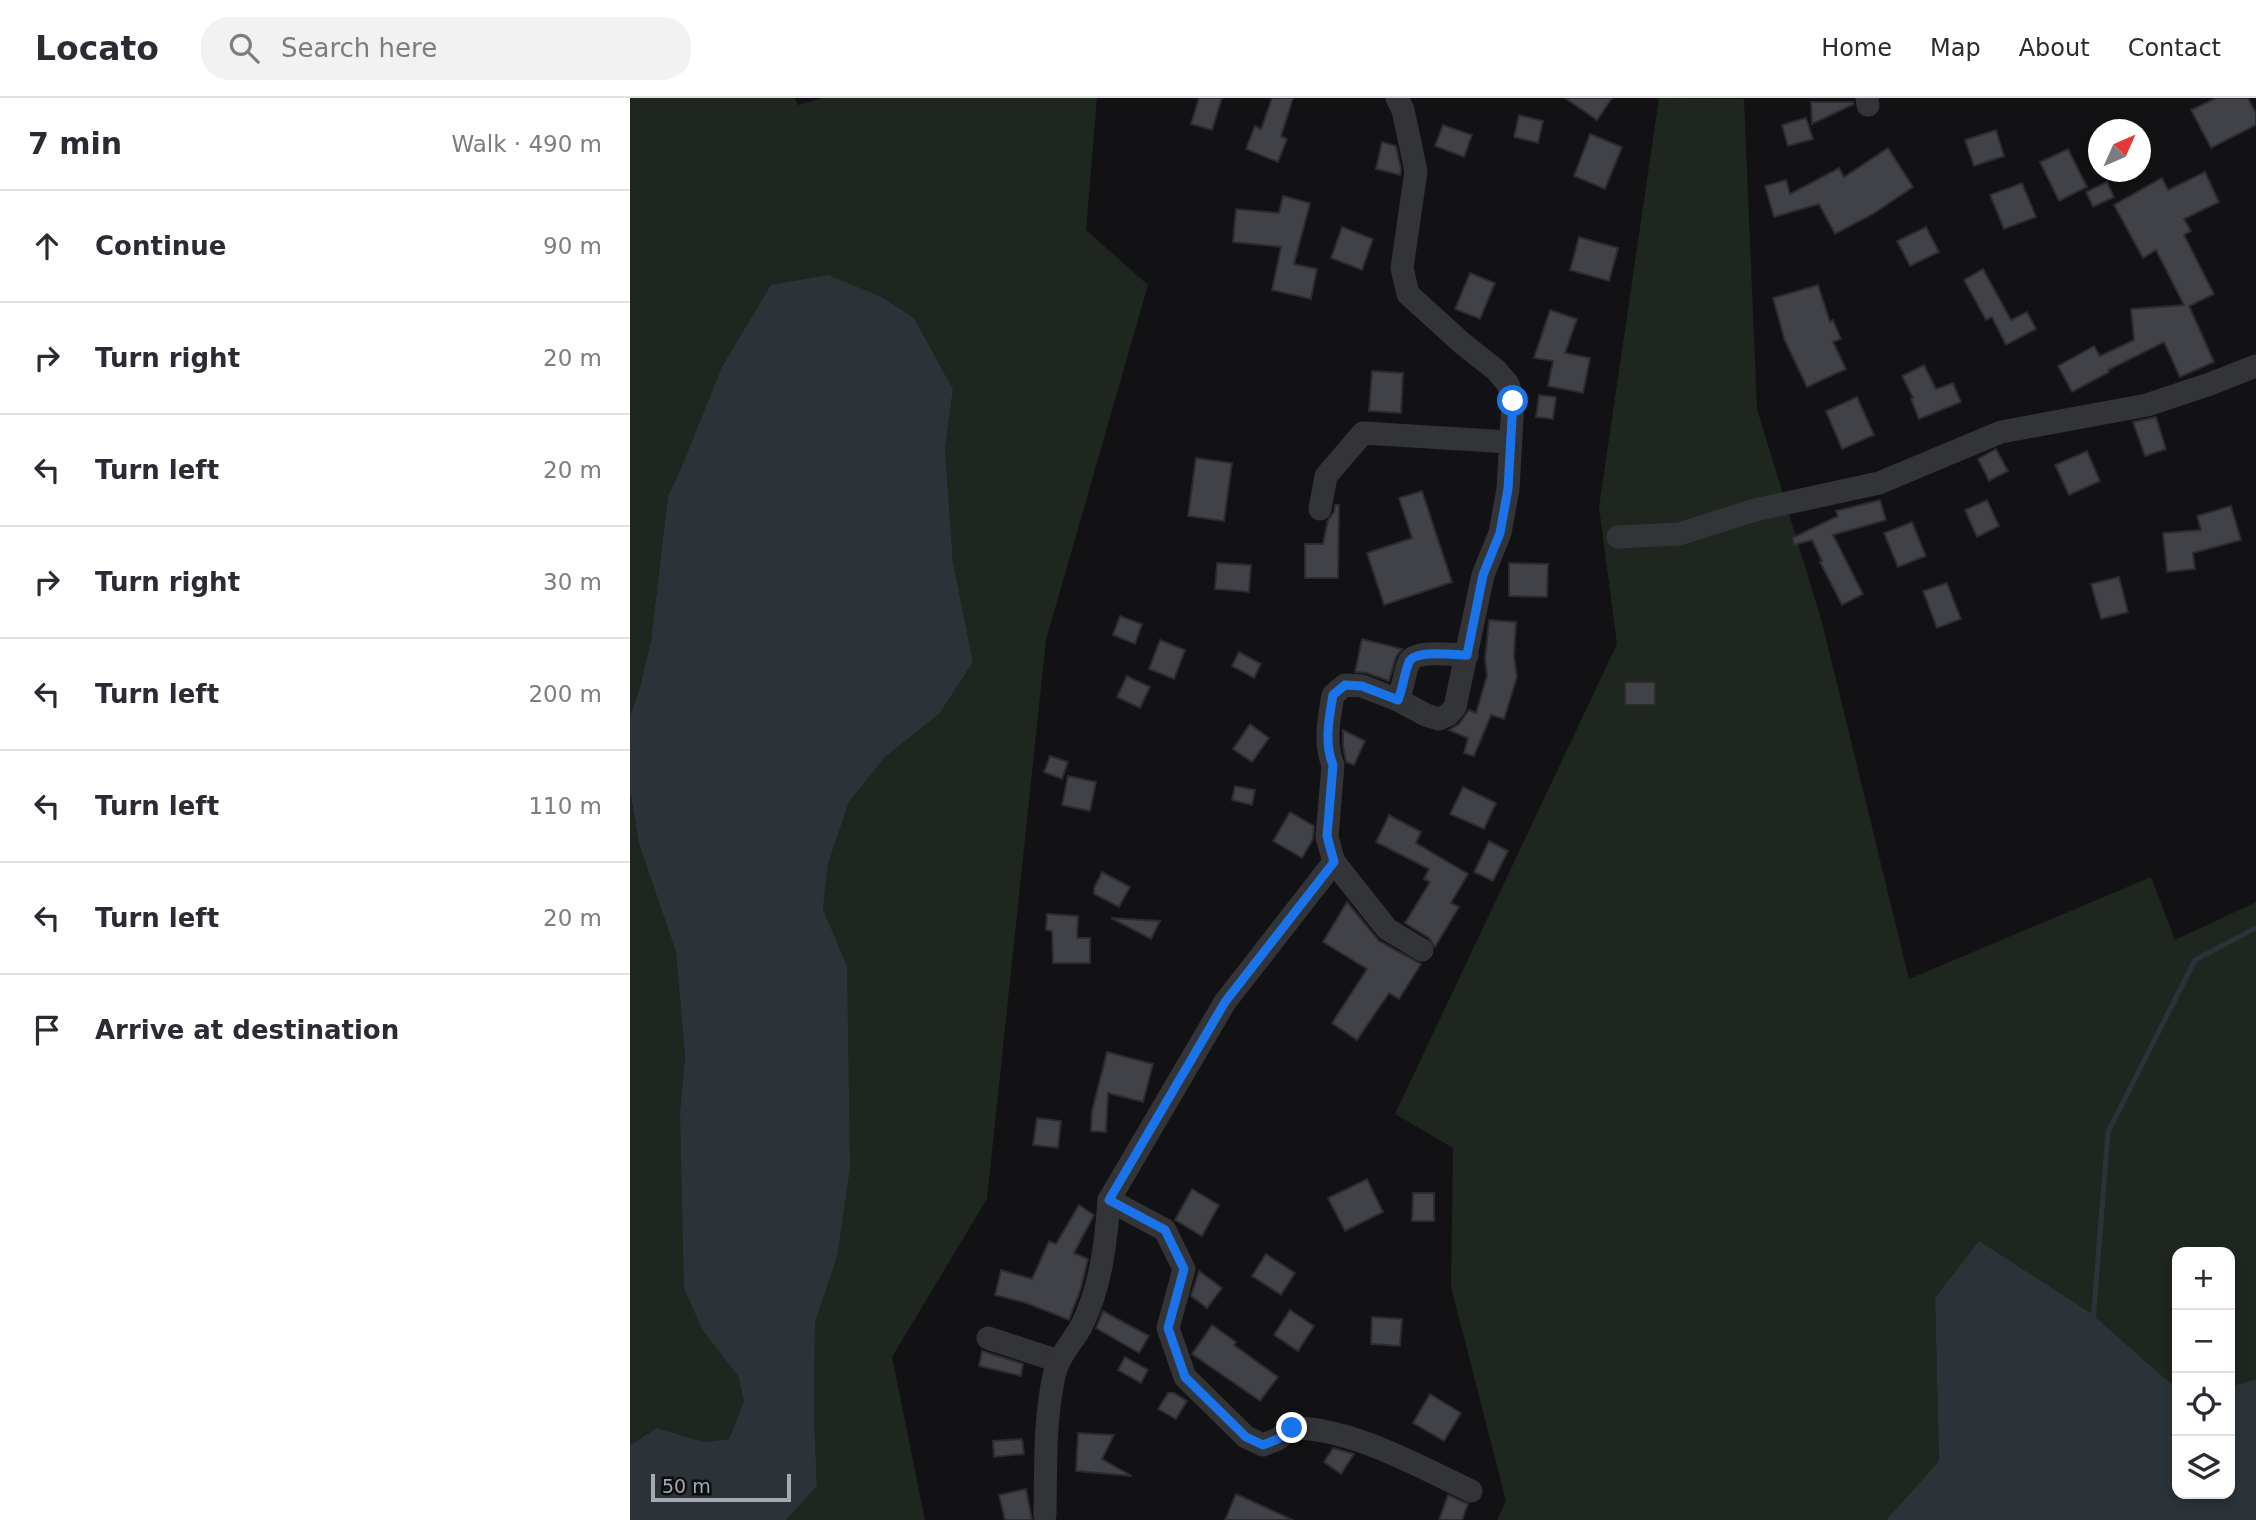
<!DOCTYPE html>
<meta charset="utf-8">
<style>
body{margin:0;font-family:"DejaVu Sans",sans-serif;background:#f2f2f3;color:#2b2b33}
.controls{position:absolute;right:21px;bottom:21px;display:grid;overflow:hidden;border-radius:14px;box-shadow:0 4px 10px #0003}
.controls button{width:63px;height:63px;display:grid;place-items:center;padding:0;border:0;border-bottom:2px solid #e1e1e2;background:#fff;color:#2b2b33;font:35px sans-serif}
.compass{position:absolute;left:1458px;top:21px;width:63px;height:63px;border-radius:50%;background:#fff;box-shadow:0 4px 10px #0003;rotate:45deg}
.scale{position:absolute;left:21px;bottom:18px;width:140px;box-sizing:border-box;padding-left:7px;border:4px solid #a4a9b4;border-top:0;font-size:19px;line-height:24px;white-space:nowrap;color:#a4a9b4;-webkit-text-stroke:5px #0d0d0e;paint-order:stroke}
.stop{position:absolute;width:21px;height:21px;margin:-16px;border:5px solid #1a73e8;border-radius:50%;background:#fff}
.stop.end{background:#1a73e8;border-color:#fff;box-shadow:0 2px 7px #0008}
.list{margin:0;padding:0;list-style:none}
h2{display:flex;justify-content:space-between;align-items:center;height:91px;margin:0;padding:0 28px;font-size:30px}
h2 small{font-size:23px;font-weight:400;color:#7c7c81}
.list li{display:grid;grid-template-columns:46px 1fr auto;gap:21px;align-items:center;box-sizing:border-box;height:112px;padding:0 28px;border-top:2px solid #e1e1e2}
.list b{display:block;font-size:26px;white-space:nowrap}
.list em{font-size:23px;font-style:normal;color:#7c7c81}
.icon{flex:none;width:38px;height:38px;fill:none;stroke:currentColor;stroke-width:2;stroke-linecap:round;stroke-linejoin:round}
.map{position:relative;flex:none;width:1626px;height:1422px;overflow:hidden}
header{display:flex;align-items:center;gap:42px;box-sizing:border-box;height:98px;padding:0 35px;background:#fff;border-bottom:2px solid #e1e1e2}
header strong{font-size:33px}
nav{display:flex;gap:38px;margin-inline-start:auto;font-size:24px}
.search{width:490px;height:63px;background:#f2f2f3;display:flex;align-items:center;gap:18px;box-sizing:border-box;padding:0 24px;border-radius:28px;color:#7c7c81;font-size:26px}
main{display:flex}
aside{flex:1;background:#fff}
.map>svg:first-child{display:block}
</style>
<header>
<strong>Locato</strong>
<div class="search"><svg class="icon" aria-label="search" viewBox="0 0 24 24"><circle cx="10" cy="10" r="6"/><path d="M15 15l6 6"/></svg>Search here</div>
<nav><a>Home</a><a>Map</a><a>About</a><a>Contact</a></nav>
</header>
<main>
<aside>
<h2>7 min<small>Walk · 490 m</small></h2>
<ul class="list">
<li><svg class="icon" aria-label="ahead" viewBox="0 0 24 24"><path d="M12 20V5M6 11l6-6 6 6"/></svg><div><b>Continue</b></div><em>90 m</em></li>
<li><svg class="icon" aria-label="right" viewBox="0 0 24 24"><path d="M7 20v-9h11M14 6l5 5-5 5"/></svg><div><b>Turn right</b></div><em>20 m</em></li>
<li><svg class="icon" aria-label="left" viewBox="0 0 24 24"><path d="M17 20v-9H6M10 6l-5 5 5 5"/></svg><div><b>Turn left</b></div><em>20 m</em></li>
<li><svg class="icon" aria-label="right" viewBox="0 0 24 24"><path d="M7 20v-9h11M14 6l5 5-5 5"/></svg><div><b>Turn right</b></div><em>30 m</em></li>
<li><svg class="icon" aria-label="left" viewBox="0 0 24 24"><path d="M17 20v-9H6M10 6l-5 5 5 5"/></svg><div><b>Turn left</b></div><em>200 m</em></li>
<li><svg class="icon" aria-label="left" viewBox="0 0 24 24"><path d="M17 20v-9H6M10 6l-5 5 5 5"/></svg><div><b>Turn left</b></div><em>110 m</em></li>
<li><svg class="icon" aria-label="left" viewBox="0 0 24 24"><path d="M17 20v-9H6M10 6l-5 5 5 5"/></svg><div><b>Turn left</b></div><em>20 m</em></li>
<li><svg class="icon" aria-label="arrive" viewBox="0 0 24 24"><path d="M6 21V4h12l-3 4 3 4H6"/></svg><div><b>Arrive at destination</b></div></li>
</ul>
</aside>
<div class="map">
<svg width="1626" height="1422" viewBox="0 0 1626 1422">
<rect width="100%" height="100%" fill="#121214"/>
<g fill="#1e261f">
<polygon points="0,0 165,0 168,7 192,0 467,0 456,132 518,187 416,542 357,1101 262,1259 295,1422 156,1422 187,1387 184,1316 185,1224 207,1159 217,868 193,811 198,766 219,704 255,659 310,615 343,564 323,464 315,351 323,291 284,220 252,199 52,368 38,398 21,542 10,589 0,618"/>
<polygon points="1029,0 1114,1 1127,311 1192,524 1279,881 1521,779 1545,842 1626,804 1626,1281 1600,1289 1600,1154 1547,1154 1547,1291 1462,1216 1305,1200 1309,1363 1256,1422 867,1422 876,1403 821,1189 823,1050 765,1016 987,546 969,409"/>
<polygon points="0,693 9,746 46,854 55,959 50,1012 73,1233 108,1278 114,1303 99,1341 74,1344 27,1330 0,1347"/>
</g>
<g fill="#2b3339">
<polygon points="198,177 252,199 284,220 323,291 315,351 323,464 343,564 310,615 255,659 219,704 198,766 193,811 217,868 220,1070 207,1159 185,1224 184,1316 187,1388 156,1422 0,1422 0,1347 27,1330 74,1344 99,1341 114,1303 108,1278 73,1233 54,1190 50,1012 55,959 46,854 9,746 0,692 0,618 10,589 21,542 38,398 52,368 92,269 141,187"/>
<polygon points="1349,1143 1462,1216 1547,1291 1547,1396 1600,1396 1600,1289 1626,1281 1626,1422 1256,1422 1309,1363 1305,1200"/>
</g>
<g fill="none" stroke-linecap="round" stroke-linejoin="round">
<polyline stroke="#2b3339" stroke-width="5" points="1463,1224 1478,1034 1565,862 1626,830"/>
</g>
<g fill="#414247" stroke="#2c2c2f" stroke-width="2">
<polygon points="569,0 592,0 582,32 561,26"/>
<polygon points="642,0 663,0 651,38 657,41 648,64 616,51 625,28 631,31"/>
<polygon points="935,0 982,0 967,22"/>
<polygon points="1586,0 1618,0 1626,15 1626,27 1581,50 1561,12"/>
<polygon points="1181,4 1223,4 1224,6 1182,26"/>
<polygon points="889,17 913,23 908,45 884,39"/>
<polygon points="1176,20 1183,41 1158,48 1152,27"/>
<polygon points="813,27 842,37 834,59 805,48"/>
<polygon points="1366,32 1374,58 1344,68 1335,42"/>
<polygon points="960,36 992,49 975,91 944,78"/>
<polygon points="752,44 766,48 771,71 770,77 746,71"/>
<polygon points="1258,50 1283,89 1243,116 1205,136 1189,106 1144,119 1135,88 1156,82 1160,96 1209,70 1214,79"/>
<polygon points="1438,51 1457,89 1429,103 1410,64"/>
<polygon points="1575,74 1589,104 1554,121 1561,133 1554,137 1584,196 1559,208 1584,264 1550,279 1534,244 1478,272 1479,274 1442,294 1428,268 1464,248 1470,258 1504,242 1501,211 1554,207 1526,152 1513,160 1484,107 1532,80 1538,92"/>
<polygon points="1477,84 1484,99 1463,109 1456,94"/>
<polygon points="1392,85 1406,119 1374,131 1360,97"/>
<polygon points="653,98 680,105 664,166 687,171 681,201 642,192 651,149 603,144 606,111 649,115"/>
<polygon points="712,129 743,141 732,172 701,160"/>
<polygon points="1296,129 1309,154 1280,168 1267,143"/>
<polygon points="949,139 988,150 979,183 940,172"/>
<polygon points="1353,171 1381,222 1397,214 1406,231 1376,247 1362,219 1356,222 1334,182"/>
<polygon points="840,175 865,185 850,221 825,211"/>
<polygon points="1188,187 1200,224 1203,222 1211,241 1203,244 1216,271 1177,289 1155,243 1143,200"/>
<polygon points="920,212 947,221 935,255 960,260 953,295 918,288 923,263 904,260"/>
<polygon points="1294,267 1306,291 1323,285 1331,304 1289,321 1281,301 1283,300 1272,278"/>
<polygon points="742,273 773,275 771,315 739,313"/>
<polygon points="909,297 926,299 923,321 906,319"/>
<polygon points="1227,299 1244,337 1212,351 1196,313"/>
<polygon points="1526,319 1536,351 1515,358 1503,324"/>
<polygon points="1366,351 1378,373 1359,383 1348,361"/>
<polygon points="1457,353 1470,383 1439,397 1425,367"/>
<polygon points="566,360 602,365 594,423 558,418"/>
<polygon points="792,393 822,484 754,507 737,455 782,440 769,400"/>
<polygon points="1250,402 1256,422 1203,437 1233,496 1212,507 1190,464 1192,463 1182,442 1164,447 1162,440 1208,418 1206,413"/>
<polygon points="1357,402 1369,428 1347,439 1335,412"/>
<polygon points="705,407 709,407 708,480 675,480 675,446 693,446 698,422 704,414"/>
<polygon points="1601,408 1611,442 1563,455 1565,471 1537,474 1533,435 1571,432 1567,418"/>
<polygon points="1282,424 1296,458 1268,469 1254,435"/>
<polygon points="587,465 621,467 619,494 585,491"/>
<polygon points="879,465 918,466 917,499 879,498"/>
<polygon points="1489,479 1498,514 1471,521 1461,486"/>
<polygon points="1317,485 1331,521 1307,530 1293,493"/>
<polygon points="490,518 512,526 505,546 483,537"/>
<polygon points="859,522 886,524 884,558 887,579 874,621 861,617 844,658 834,655 838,640 819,632 829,626 839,612 846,615 857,578 855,561"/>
<polygon points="732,541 772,551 766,559 759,583 737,575 725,574"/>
<polygon points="530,542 555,552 544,581 519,571"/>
<polygon points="609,554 631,566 624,580 602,568"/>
<polygon points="497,578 520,589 510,610 487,599"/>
<rect x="995" y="584" width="30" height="23"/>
<polygon points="620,626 639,640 622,664 603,651"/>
<polygon points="713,632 735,643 724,667 716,664 713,648"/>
<polygon points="420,658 438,664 432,681 414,674"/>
<polygon points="438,678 466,684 460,713 432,707"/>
<polygon points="605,688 625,692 622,707 602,702"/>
<polygon points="833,689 866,705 854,731 820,716"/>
<polygon points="660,714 684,728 683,741 672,760 643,743"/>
<polygon points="759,717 791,734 786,745 838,776 821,805 829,809 805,849 799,840 775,825 800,784 794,781 799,771 746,744"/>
<polygon points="859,743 878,753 863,783 844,774"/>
<polygon points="472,774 500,789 489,809 464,796 464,790"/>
<polygon points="717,804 749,843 791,866 769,901 759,895 727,942 702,925 737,871 693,844"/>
<polygon points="417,816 448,818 447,840 460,840 460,865 423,865 422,833 416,832"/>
<polygon points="481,820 530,823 521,841"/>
<polygon points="477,954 523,966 513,1004 478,995 476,1034 461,1033 462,1013"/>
<polygon points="407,1020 431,1023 428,1050 403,1047"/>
<polygon points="737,1081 753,1114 715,1133 698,1100"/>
<polygon points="562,1091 589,1107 572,1138 545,1122"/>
<polygon points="783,1095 804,1095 804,1123 782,1123"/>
<polygon points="449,1107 464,1117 444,1155 458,1161 451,1190 439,1222 396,1205 365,1197 371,1172 402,1181 419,1143 426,1146"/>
<polygon points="636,1156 665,1175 651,1197 622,1178"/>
<polygon points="569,1173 592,1190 577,1210 561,1198"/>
<polygon points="660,1212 684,1228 668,1253 644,1237"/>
<polygon points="473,1213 519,1238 509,1255 466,1230"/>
<polygon points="742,1219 772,1221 770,1248 741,1246"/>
<polygon points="582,1227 606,1244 604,1247 648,1279 630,1303 562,1256"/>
<polygon points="352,1253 393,1266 391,1278 349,1268"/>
<polygon points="495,1259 518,1272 511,1285 488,1272"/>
<polygon points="538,1295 544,1295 557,1303 546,1321 528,1311"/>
<polygon points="800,1296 831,1315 814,1343 783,1325"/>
<polygon points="448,1335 484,1337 472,1361 502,1378 446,1373"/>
<polygon points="392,1341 394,1356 364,1359 363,1343"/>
<polygon points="703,1350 724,1356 711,1376 694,1364"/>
<polygon points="396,1391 402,1422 375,1422 369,1397"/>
<polygon points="606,1396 663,1422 595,1422"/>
<polygon points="818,1397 838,1406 832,1422 809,1422"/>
</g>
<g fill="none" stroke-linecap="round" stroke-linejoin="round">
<g stroke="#333438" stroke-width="23">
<polyline points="767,0 773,12 786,73 772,170 778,196 833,246 866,272 878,286 883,303 878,391 870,435 853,477 825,609 818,617 809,621 796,617 768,602"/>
<polyline points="1237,0 1238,7"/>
<polyline points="690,411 696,378 733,335 879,344"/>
<polyline points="988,439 1049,436 1125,412 1249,385 1371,334 1517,307 1580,286 1626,268"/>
<path d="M704,764L595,904L479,1102L535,1132L554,1171L538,1230L555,1279L616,1339L633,1347L648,1341L661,1330C720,1329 788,1368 841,1393"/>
<path d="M792,852L757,831L704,764L697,739L703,667C694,645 699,620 703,597L715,587L732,588L768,602C773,590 774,576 779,564C785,551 824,557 837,557"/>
<polyline points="358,1240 428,1263"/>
<path d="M415,1417C416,1371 414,1323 424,1278C428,1258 443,1244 452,1227C471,1188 476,1144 479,1102"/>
</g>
</g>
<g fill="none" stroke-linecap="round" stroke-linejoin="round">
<path stroke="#1a73e8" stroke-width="9" d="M662,1330L648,1341L633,1347L616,1339L555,1279L538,1230L554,1171L535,1132L479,1102L595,904L704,764L697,738L703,667C694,645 699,620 703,597L715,587L732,588L768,602C773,590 774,576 779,564C785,551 824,557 837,557L853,477L870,435L878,391L883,303"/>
</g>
</svg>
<div class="controls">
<button>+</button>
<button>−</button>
<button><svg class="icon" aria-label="locate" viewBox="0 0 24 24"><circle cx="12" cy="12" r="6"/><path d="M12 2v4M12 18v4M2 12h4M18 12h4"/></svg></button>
<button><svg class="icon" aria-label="layers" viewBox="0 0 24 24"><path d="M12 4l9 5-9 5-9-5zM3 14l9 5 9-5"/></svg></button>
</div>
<svg class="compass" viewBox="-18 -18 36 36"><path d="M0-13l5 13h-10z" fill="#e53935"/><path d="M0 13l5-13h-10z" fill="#7c7c81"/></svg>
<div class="scale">50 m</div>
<div class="stop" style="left:883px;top:303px"></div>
<div class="stop end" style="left:662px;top:1330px"></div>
</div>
</main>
